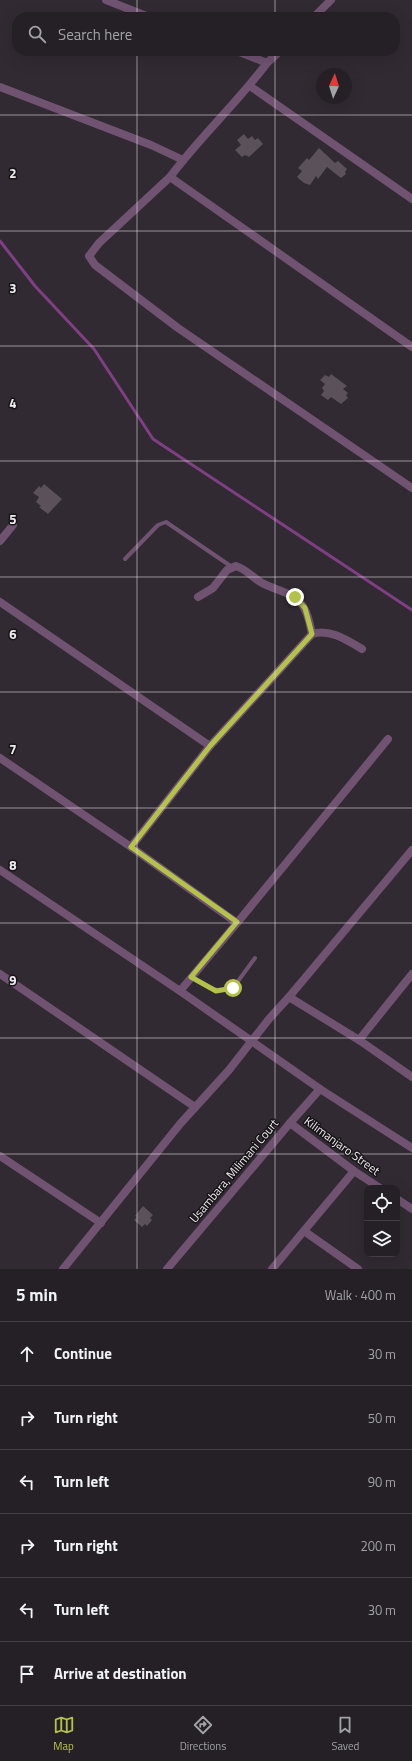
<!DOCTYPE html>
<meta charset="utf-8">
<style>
body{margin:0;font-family:"Titillium Web",sans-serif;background:#2d282e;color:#f1f3f6}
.controls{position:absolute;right:12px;bottom:12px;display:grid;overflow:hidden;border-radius:8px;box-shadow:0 4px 16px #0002}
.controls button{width:36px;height:36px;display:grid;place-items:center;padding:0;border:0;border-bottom:1px solid #423e43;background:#252026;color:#f1f3f6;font:20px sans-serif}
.compass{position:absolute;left:316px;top:68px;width:36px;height:36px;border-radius:50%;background:#252026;box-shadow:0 4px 16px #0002;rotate:4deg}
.stop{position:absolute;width:12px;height:12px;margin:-9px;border:3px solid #b4c24a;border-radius:50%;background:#fff}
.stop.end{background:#b4c24a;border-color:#fff;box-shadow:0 1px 4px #0008}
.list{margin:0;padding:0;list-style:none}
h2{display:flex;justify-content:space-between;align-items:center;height:52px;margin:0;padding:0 16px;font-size:17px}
h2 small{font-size:13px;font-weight:400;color:#a3a3a7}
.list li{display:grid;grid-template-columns:26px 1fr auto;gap:12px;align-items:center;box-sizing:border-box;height:64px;padding:0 16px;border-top:1px solid #423e43}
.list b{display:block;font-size:15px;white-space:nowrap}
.list em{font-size:13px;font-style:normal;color:#a3a3a7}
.icon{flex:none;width:22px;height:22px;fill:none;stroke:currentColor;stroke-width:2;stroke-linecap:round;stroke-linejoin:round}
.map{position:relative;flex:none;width:412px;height:1269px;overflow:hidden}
.search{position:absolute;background:#252026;box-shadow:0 4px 16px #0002;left:12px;right:12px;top:12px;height:44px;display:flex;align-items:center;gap:10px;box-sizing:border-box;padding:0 14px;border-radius:16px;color:#a3a3a7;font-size:15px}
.sheet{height:436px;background:#252026}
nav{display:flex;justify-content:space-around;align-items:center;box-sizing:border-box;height:56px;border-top:1px solid #423e43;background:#252026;font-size:11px;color:#a3a3a7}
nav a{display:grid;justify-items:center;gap:2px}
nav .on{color:#b4c24a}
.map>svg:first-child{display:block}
</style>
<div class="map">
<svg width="412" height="1269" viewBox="0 0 412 1269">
<rect width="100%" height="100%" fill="#312a32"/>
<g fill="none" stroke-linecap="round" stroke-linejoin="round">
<polyline stroke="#803f84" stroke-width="3" points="0,241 35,286 94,349 153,439 412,610"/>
</g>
<g fill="#5a515a">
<polygon points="244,134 248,139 252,136 255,140 258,138 263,144 249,157 245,155 242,157 235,150 241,145 237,140"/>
<polygon points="319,148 335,163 338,161 347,169 345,172 346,174 341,178 327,167 318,179 316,176 310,185 304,183 297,177 302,171 298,168 307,158 309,160"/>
<polygon points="331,374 347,386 343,389 348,393 346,395 348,398 341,404 331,397 328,400 321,395 324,391 322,388 325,384 320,380 325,375 329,377"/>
<polygon points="44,484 62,499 48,514 39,507 41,506 36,502 39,497 33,493 39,486 41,488"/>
<polygon points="143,1206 153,1215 150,1218 152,1220 147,1226 145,1224 142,1227 134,1220 137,1217 135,1216"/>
</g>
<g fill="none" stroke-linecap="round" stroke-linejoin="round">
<g stroke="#705371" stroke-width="4">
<polyline points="125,559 158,525 166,522 232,567"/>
<path d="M191,977C207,986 215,994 233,988L255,958"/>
</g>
<g stroke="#705371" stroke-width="8">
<polyline points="106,0 149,17"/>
<polyline points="314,17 331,0"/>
<polyline points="237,51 267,63 280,51"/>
<path d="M267,63C237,103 200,137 170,177L412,347"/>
<polyline points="250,86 412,199"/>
<polyline points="0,87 151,145 183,160"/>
<polyline points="170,177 99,243 89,256 95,265 178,328 412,488"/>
<polyline points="0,541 13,525"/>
<path d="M198,597L213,588L227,570L236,566C246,569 253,578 262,583C277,591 298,593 305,610C309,617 310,626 312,634"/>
<polyline points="0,602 210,746 131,847"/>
<path d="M210,746L312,634C329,628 347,640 362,649"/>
<polyline points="0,758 131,847 237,923 180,991"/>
<polyline points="0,870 180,991 320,1089 412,1148"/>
<polyline points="237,923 388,739"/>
<polyline points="0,974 195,1107"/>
<polyline points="289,997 412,850"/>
<polyline points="359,1040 412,1077"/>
<polyline points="290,1123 354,1171 380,1188"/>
<polyline points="0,1156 101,1223"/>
<polyline points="397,1199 412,1209"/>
<polyline points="304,1231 358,1269"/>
<polyline points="63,1269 180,1124 229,1070 269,1019 289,997 359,1040 412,974"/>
<polyline points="167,1269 290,1123 320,1089"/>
<polyline points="272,1269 354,1171"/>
</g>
</g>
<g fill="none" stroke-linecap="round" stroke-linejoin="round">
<polyline stroke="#b4c24a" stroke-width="5" points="233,988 216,991 191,977 237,922 131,847 210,746 312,634 305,608 295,597"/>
</g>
<path fill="none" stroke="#efeaef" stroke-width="1" stroke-opacity="0.55" d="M137,0V17M275,0V17M137,51V1269M275,51V1269M0,115H412M0,231H412M0,346H412M0,461H412M0,577H412M0,692H412M0,808H412M0,923H412M0,1038H412M0,1154H412"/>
<g text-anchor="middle" stroke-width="3" stroke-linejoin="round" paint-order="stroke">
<g font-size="12" fill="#efeaef" stroke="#171417">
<text transform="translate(342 1146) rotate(36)" y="4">Kilimanjaro Street</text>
<text transform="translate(234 1171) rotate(-50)" y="4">Usambara, Milimani Court</text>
</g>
</g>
<g font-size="13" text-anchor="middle" font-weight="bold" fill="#efeaef" stroke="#171417" stroke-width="3" stroke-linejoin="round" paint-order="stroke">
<text x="13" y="178">2</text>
<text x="13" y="293">3</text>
<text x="13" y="408">4</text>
<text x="13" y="524">5</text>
<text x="13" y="639">6</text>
<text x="13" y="754">7</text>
<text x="13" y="870">8</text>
<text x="13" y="985">9</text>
</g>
</svg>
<div class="controls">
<button><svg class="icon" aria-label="locate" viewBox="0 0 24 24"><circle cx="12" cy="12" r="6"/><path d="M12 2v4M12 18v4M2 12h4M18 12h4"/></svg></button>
<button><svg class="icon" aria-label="layers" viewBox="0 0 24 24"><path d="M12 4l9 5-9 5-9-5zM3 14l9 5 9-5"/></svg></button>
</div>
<svg class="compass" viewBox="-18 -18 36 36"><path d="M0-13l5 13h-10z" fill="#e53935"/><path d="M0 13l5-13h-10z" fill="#a3a3a7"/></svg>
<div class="stop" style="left:233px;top:988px"></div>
<div class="stop end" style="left:295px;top:597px"></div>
<div class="search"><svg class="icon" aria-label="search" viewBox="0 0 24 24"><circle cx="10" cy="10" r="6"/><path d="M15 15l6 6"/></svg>Search here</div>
</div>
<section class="sheet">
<h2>5 min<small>Walk · 400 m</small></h2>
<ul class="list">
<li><svg class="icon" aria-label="ahead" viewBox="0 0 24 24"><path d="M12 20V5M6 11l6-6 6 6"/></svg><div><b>Continue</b></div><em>30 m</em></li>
<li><svg class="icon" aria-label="right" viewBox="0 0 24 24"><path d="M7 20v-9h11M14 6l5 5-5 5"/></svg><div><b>Turn right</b></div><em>50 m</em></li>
<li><svg class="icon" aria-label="left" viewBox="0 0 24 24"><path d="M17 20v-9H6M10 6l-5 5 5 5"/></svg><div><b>Turn left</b></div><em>90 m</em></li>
<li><svg class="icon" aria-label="right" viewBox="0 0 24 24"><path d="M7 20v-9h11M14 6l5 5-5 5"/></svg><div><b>Turn right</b></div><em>200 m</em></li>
<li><svg class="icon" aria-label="left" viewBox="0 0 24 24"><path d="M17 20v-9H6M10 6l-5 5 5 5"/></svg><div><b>Turn left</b></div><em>30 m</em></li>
<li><svg class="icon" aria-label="arrive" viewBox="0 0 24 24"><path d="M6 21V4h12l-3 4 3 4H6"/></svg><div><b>Arrive at destination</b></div></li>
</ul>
</section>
<nav>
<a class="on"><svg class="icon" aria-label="map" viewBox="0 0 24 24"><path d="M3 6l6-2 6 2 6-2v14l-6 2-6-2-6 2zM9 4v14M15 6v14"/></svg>Map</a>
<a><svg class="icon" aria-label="directions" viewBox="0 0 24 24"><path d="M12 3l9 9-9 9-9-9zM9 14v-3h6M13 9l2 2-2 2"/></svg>Directions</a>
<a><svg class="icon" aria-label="saved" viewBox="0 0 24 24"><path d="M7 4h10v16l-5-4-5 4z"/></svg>Saved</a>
</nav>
